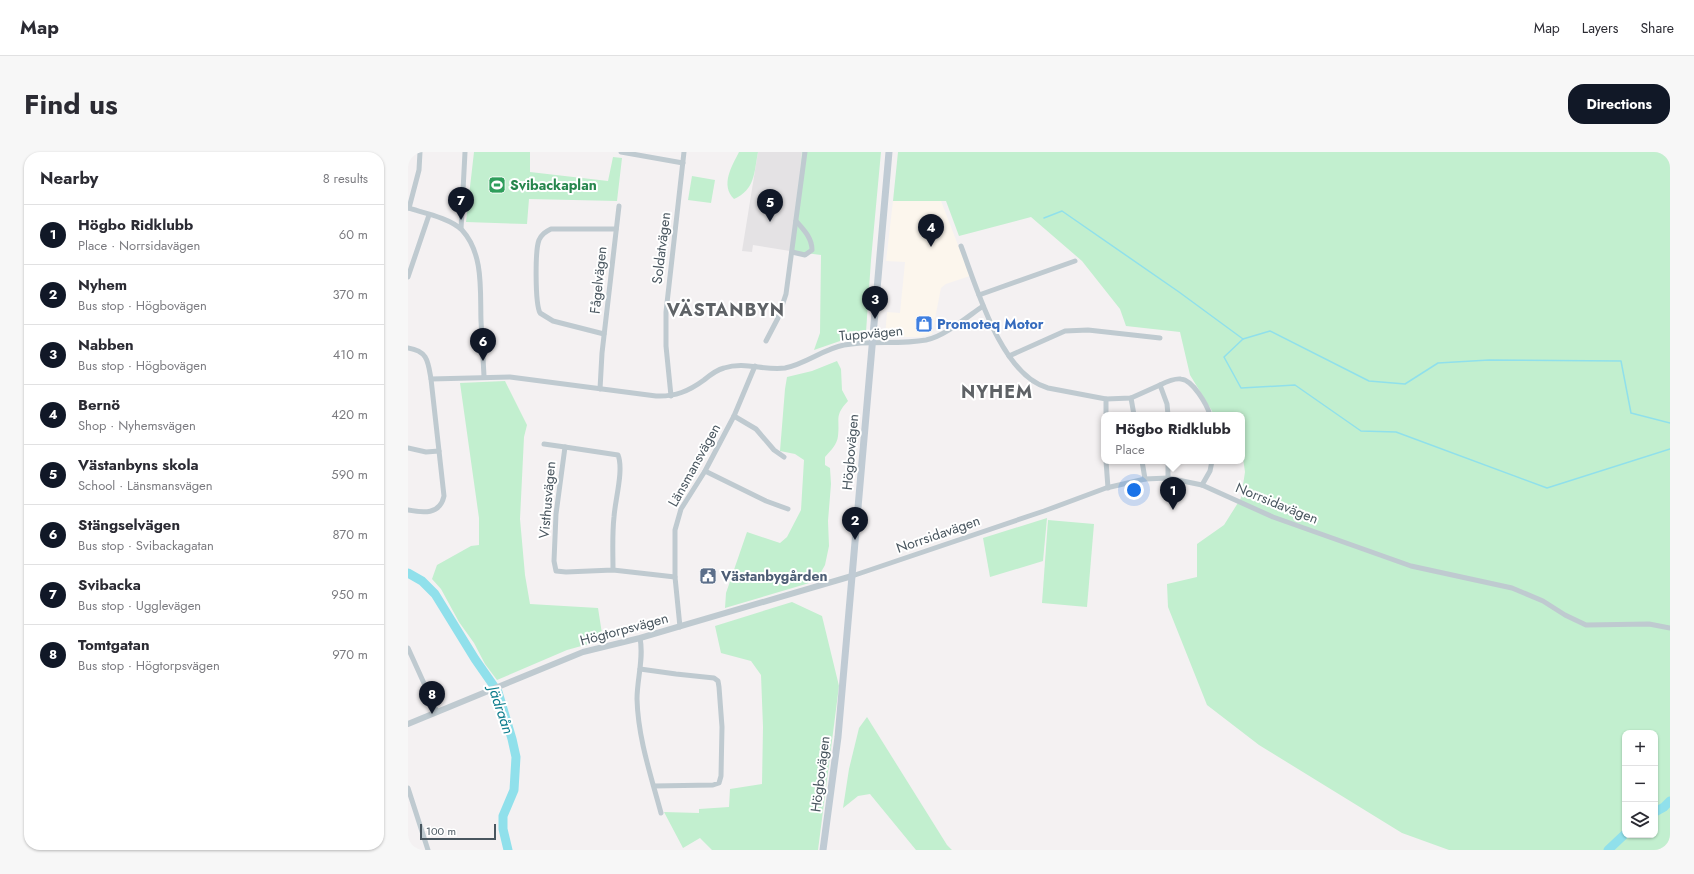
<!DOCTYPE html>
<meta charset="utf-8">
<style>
body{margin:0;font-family:Jost,sans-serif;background:#f7f7f7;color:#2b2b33}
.controls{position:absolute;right:12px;bottom:12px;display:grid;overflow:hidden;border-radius:8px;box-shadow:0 1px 3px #0004}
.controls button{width:36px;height:36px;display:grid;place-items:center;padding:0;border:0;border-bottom:1px solid #e1e1e2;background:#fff;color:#2b2b33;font:20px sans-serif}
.scale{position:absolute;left:12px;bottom:10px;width:76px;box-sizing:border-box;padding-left:4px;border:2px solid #49565f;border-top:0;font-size:11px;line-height:14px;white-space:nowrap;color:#49565f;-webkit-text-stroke:3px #fff;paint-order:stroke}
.you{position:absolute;left:726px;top:338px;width:14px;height:14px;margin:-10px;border:3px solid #fff;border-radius:50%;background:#1a73e8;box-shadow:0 0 0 6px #1a73e833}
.badge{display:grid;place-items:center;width:26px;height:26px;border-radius:50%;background:#111827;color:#fff;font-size:13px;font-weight:700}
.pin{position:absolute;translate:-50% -33px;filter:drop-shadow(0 1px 2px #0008)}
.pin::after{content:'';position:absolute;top:21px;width:14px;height:12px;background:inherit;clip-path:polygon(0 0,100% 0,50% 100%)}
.popup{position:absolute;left:693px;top:260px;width:144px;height:52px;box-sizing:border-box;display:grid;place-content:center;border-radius:8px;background:#fff;filter:drop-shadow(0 1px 3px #0005);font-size:13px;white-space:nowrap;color:#7c7c81}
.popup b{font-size:15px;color:#2b2b33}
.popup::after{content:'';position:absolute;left:50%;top:100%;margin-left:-8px;border:8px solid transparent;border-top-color:#fff}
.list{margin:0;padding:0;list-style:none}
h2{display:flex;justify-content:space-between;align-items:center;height:52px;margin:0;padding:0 16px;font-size:17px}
h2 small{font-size:13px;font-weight:400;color:#7c7c81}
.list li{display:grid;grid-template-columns:26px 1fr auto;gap:12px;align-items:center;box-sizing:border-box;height:60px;padding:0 16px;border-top:1px solid #e1e1e2}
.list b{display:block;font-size:15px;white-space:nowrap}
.list p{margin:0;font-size:13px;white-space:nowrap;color:#7c7c81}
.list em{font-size:13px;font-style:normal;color:#7c7c81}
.icon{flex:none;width:22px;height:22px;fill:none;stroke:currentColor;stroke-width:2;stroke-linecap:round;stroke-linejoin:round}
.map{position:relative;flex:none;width:1262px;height:698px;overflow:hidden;border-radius:16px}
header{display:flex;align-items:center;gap:24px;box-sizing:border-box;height:56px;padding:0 20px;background:#fff;border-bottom:1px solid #e1e1e2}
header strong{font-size:19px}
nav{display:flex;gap:22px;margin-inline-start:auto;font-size:14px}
.intro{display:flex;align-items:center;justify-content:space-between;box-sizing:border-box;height:96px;padding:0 24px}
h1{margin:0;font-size:28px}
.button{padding:10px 18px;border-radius:16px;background:#111827;color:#fff;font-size:14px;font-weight:700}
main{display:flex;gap:24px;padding:0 24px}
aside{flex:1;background:#fff;border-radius:16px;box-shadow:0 1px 3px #0004}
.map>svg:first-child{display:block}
</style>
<header>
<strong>Map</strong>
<nav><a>Map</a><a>Layers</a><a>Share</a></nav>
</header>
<div class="intro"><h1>Find us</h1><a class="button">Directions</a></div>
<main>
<aside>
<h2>Nearby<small>8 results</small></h2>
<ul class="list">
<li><span class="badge">1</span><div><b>Högbo Ridklubb</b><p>Place · Norrsidavägen</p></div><em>60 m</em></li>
<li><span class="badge">2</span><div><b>Nyhem</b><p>Bus stop · Högbovägen</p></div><em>370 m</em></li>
<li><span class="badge">3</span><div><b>Nabben</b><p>Bus stop · Högbovägen</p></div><em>410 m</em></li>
<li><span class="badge">4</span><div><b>Bernö</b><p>Shop · Nyhemsvägen</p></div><em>420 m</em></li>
<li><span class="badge">5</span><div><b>Västanbyns skola</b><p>School · Länsmansvägen</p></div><em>590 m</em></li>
<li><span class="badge">6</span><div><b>Stängselvägen</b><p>Bus stop · Svibackagatan</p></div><em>870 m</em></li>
<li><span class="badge">7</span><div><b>Svibacka</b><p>Bus stop · Ugglevägen</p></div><em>950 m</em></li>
<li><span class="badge">8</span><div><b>Tomtgatan</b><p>Bus stop · Högtorpsvägen</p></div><em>970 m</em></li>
</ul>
</aside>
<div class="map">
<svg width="1262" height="698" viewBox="0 0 1262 698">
<rect width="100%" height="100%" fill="#f4f1f2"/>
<polygon fill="#fcf6ed" points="485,49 533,49 562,124 538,132 533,136 524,182 511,185 477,185 479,160 492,161 497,110 478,109"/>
<polygon fill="#e4e2e4" points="350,0 394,0 390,48 382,99 345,93 344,100 334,99"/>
<g fill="#c2efcf" fill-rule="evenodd">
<polygon points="66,0 122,0 122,20 200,29 205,5 214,6 209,49 121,47 119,72 58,70"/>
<path d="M331,0H350C346,21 347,38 326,47C312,33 324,14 331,0Z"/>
<polygon points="394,0 473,0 463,108 458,180 406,198 412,181 413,103 382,99 390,48"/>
<path d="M490,0H1262V698H1041L994,681L851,593L799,553L760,455L759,432L789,425V392L816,373L833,346L837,320L834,299V263H805L804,259L782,223L772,180L718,174L712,157L674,109L623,65L551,84L538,49H485ZM1217,581H1247V683H1217Z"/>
<polygon points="284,24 307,28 303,51 280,48"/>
<path d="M429,209L433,217L434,238L440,249C426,264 432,266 430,284C429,293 423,298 417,305V313L422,316L423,332L420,369L421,394L417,413L408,429L317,456L318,441L339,380L372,391L379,385L393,358L396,308L387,302L372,299L377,237L379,225L404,219Z"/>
<polygon points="97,229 119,273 116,285 112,367 117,423 122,452 190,456 195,488 159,498 89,528 77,512 66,491 51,470 33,437 24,427 29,413 63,394 71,393 71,366 52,231"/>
<polygon points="639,366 635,409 582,425 575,386"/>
<polygon points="640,368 686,372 679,455 634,451"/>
<polygon points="384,450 414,464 431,534 410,698 304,698 292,686 275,696 256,660 291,661 291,657 321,655 322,637 354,632 355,575 353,523 343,509 313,501 307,474"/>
<polygon points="459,565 539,693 544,698 508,698 462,642 450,644 435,656 441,617 451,576"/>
</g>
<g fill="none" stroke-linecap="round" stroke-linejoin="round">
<g stroke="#90e0eb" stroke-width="1.5">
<polyline points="636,66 654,59 771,140 835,187 862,179 961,229 997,232 1030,211 1081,208 1213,209 1223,261 1262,271"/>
<polyline points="835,187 816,205 833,236 887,233 953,279 988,280 1139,336 1262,297"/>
</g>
<g stroke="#90e0eb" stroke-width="9">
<polyline points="0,421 14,429 27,442 67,507 90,540 104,587 108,605 106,638 95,664 95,677 100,698"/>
<polyline points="1247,660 1256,655 1262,649"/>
<polyline points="1200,698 1217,682"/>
</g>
<g stroke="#bfcad0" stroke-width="5">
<polyline points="213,0 275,11"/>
<path d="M0,56C16,61 42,66 54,78C76,102 72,139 73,169C74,187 75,206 76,224"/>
<polyline points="1,56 11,18 12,0"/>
<polyline points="53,77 57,0"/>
<path d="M553,94C569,136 593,223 640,236L698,247V263"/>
<path d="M384,100L397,103L404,98C404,86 396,78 388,69"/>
<polyline points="0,125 21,63"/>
<polyline points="571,143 667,109"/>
<path d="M196,182L145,169L132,161C127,151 127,98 131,88C134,82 137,80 143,77H208"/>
<polyline points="358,189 370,166 378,142 397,0"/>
<path d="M0,196C20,199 20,210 23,227L36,344C32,363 15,361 0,358"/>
<polyline points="601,204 657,179 680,178 752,186"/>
<path d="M23,227L102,225L248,244C267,245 281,239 296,228C302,223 308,218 316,216C337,209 356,219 377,216C398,212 415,197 436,193C463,188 491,193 518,188C537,184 559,165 575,154"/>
<path d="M752,233C758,230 766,226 773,227C785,228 799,253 802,263"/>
<polyline points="192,237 194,201 211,54"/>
<polyline points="263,244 258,194 258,160 276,0"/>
<polyline points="723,246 726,263"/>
<polyline points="698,247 723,246 752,233 759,252 760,263"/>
<polyline points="326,264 348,277 366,298 376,305"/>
<polyline points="136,292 157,295"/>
<polyline points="0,296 18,300 31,299"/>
<polyline points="698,309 700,336"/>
<polyline points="734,309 737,327"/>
<polyline points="297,319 358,349 380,357"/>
<polyline points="760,326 760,309"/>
<polyline points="794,333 802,319 804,309"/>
<path d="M205,418C205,401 204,383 206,365C207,348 216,318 210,303L157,295L148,362L146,409L148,419L158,420L205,418L267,425"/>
<polyline points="444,424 636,359 698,336 737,327 760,326 794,333 865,365 1003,414 1104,436 1135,449 1157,463 1178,473 1241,472 1262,476"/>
<polyline points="272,475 267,425 267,378 273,357 297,319 326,264 347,214"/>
<path d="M232,486C236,506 229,527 229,547C230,586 243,624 253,661"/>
<polyline points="0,496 29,560"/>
<polyline points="232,517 268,522 306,526 310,529 311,535 314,575 313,624 311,631 305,633 246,634"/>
<polyline points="0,636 20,698"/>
</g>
<polyline stroke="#bfcad0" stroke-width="6" points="0,572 175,500 232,486 444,424"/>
<polyline stroke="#c0cbd4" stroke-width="7" points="415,698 430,585 481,0"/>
</g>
<defs>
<g id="stadium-square" transform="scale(0.9)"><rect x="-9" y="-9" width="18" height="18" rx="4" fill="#2e9e5b" stroke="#fff"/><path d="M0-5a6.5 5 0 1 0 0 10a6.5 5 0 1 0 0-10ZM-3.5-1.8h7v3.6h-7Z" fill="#fff"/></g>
<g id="shop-square" transform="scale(0.9)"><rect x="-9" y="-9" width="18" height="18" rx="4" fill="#3f7fe0" stroke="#fff"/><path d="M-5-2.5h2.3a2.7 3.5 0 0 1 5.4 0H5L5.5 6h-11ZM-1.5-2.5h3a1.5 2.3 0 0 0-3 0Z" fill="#fff"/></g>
<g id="civic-square" transform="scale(0.9)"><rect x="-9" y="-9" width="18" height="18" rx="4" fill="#5c6f8a" stroke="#fff"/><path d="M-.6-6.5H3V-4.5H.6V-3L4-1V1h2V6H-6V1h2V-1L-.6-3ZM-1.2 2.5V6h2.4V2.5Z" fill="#fff"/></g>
</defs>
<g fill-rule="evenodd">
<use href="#stadium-square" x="89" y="33"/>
<use href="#shop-square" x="516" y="172"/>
<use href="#civic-square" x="300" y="424"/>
</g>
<g text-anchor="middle" stroke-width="4" stroke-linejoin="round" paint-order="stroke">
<g font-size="14" font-weight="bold" fill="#27864d" stroke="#fff" text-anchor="start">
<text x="102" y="38">Svibackaplan</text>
</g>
<g font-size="14" fill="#49565f" stroke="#fff">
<text transform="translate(253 96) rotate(-83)" y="5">Soldatvägen</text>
<text transform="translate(190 128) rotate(-84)" y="5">Fågelvägen</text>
<text transform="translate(463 181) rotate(-5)" y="5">Tuppvägen</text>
<text transform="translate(442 300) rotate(-85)" y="5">Högbovägen</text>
<text transform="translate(286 313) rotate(-61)" y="5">Länsmansvägen</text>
<text transform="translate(139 348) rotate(-85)" y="5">Visthusvägen</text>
<text transform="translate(869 351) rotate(22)" y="5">Norrsidavägen</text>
<text transform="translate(530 382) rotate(-19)" y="5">Norrsidavägen</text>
<text transform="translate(216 477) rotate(-15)" y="5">Högtorpsvägen</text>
<text transform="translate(412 622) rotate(-83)" y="5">Högbovägen</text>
</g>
<g font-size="14" font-weight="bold" fill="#366cbe" stroke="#fff" text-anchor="start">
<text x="529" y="177">Promoteq Motor</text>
</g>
<g font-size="14" font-weight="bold" fill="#4e5e75" stroke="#fff" text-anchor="start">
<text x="313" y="429">Västanbygården</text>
</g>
<g font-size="15" font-style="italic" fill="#0f7d8d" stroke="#fff">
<text transform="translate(93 558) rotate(71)" y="5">Jädraån</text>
</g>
<g font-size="18" font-weight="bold" letter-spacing="1" fill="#5e6266" stroke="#fff">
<text x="318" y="164">VÄSTANBYN</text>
<text x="589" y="246">NYHEM</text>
</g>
</g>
</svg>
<div class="controls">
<button>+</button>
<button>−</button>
<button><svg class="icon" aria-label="layers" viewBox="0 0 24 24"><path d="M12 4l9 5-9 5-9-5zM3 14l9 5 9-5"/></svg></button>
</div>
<div class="scale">100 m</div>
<div class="you"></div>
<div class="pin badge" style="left:765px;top:358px">1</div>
<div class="popup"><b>Högbo Ridklubb</b>Place</div>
<div class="pin badge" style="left:447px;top:388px">2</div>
<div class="pin badge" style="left:467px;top:167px">3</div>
<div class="pin badge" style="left:523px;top:95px">4</div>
<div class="pin badge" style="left:362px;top:70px">5</div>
<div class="pin badge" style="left:75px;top:209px">6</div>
<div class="pin badge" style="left:53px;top:68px">7</div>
<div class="pin badge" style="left:24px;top:562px">8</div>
</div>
</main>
